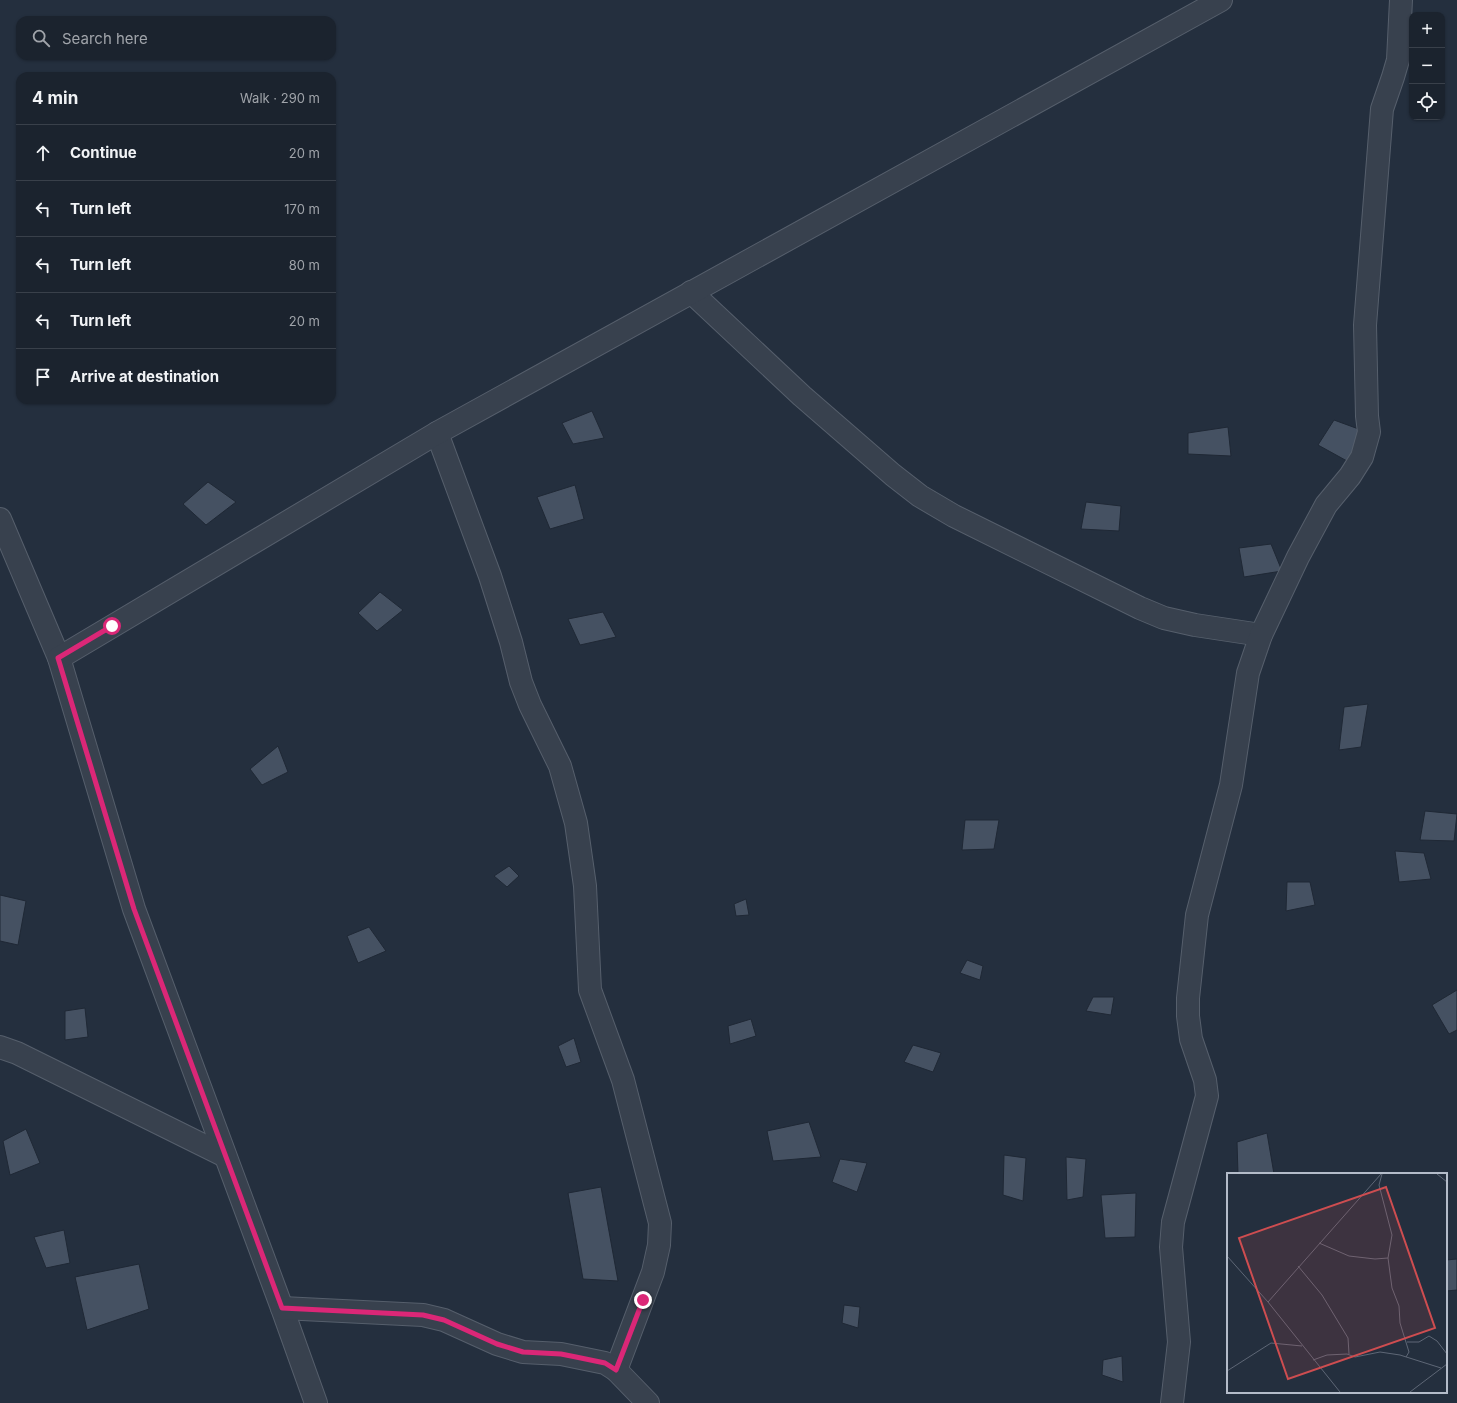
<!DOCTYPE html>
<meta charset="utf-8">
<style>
body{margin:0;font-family:Inter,sans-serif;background:#242b36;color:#f1f3f6}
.controls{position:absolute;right:12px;top:12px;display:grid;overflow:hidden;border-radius:8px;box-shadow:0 1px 3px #0004}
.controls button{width:36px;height:36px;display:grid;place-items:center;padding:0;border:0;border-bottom:1px solid #39404a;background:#1b232e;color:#f1f3f6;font:20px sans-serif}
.stop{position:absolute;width:12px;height:12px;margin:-9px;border:3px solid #db2777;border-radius:50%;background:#fff}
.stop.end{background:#db2777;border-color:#fff;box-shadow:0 1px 4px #0008}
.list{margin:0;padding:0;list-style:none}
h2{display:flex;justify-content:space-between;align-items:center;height:52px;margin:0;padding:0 16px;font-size:17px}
h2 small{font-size:13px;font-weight:400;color:#a0a4aa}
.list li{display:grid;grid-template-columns:26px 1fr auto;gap:12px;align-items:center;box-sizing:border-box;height:56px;padding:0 16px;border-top:1px solid #39404a}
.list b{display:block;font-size:15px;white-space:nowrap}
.list em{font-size:13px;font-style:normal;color:#a0a4aa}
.icon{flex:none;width:22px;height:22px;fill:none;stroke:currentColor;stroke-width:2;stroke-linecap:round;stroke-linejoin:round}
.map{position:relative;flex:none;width:1457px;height:1403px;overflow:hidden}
.search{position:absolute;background:#1b232e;box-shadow:0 1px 3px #0004;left:16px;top:16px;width:320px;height:44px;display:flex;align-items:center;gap:10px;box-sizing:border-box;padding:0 14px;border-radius:12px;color:#a0a4aa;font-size:15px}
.panel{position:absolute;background:#1b232e;box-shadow:0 1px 3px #0004;left:16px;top:72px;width:320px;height:332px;border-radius:12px}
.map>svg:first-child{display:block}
</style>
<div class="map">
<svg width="1457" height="1403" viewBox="0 0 1457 1403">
<rect width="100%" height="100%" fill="#242f3e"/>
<g fill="#455162" stroke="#1f2835">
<polygon points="592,411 604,438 573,444 562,423"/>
<polygon points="1334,420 1364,431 1347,461 1318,445"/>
<polygon points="1228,427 1231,456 1188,454 1188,433"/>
<polygon points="208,482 236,502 206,525 183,504"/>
<polygon points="575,485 584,519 550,529 537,497"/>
<polygon points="1086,502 1121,506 1119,531 1081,529"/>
<polygon points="1271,544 1282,571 1244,577 1239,548"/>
<polygon points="380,592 403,610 377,631 358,613"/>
<polygon points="603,612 616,637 580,645 568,619"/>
<polygon points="1368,704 1361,747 1339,750 1344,707"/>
<polygon points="278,746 288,772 262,785 250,769"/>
<polygon points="1425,811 1457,814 1454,841 1420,840"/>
<polygon points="965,820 999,820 994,849 962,850"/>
<polygon points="1395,851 1424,853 1431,879 1399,882"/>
<polygon points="509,866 519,876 507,887 494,876"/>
<polygon points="1287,882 1310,882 1315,905 1286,911"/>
<polygon points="0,895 26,901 18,945 0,941"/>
<polygon points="746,899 749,915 736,916 734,904"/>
<polygon points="369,927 386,951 358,963 347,936"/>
<polygon points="967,960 983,966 980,980 960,973"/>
<polygon points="1457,990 1457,1030 1449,1034 1432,1005"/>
<polygon points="1093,997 1114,997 1111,1015 1086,1011"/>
<polygon points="85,1008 88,1037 65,1040 65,1011"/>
<polygon points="751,1019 756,1036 730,1044 728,1026"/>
<polygon points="574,1038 581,1062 566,1067 558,1046"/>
<polygon points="913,1045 941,1053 933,1072 904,1062"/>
<polygon points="809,1122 821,1157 773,1161 767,1131"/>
<polygon points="26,1129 40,1163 10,1175 3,1141"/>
<polygon points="1267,1133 1274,1174 1238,1174 1237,1142"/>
<polygon points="1004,1155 1026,1158 1023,1201 1003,1195"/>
<polygon points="1066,1157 1086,1159 1083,1197 1067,1200"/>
<polygon points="840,1159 867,1163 857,1192 832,1182"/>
<polygon points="601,1187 618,1281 583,1279 568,1193"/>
<polygon points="1136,1193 1135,1237 1105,1238 1101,1195"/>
<polygon points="64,1230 70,1263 46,1268 34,1237"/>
<polygon points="1457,1259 1457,1290 1446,1291 1446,1260"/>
<polygon points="139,1264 149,1309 87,1330 75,1277"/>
<polygon points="844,1305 860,1307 858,1328 842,1323"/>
<polygon points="1122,1356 1123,1382 1102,1375 1103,1360"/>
</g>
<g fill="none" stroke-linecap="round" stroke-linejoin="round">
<g stroke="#565f6c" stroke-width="24">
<g id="street">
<polyline points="691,292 802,396 893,475 920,496 954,516 1140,608 1164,618 1195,625 1261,635"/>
<polyline points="437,433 490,576 511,642 521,682 530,705 560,766 576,823 585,886 590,990 623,1080 660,1223 659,1245 653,1272 616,1370"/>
<polyline points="0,519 59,658 134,909 282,1308 316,1403"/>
<polyline points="59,658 437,433 1221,0"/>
<polyline points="0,1047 17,1053 225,1156"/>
<polyline points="282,1308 423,1315 444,1320 497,1344 523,1352 561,1354 605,1363 616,1370 648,1403"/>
<polyline points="1172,1403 1179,1342 1171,1247 1173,1222 1207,1096 1205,1080 1191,1039 1188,1016 1188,998 1197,915 1231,785 1248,673 1261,635 1298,557 1326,505 1350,476 1362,457 1369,432 1367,416 1365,325 1382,109 1393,77 1398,60 1401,0"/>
</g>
</g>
<use href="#street" stroke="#38414e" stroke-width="22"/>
</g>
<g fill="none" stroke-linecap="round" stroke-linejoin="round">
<polyline stroke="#db2777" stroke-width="5" points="112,626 58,658 134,909 282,1308 423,1315 444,1320 497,1344 523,1352 561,1354 576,1357 605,1363 616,1370 643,1300"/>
</g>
<g transform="translate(1227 1173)">
<rect width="220" height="220" fill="#242f3e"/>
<path fill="none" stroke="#5e6776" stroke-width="1" d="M155,1L152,12L165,62L161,85L165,115L172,133L173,150L182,179L179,184M210,1L220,9M92,70L122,83L148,86L161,85M0,83L41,129L113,219M71,93L95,122L121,165L122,181M41,129L154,1M180,169H192L202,163L210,168L220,181M86,187L100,182L120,181L128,184L153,179L173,182L214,195M0,198L44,170L75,173M183,219L220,191"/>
<path fill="#ce4d50" fill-opacity="0.15" stroke="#ce4d50" stroke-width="2" d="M159,14L208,155L61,206L12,65Z"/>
<rect width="220" height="220" fill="none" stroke="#b4bcc9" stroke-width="2"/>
</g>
</svg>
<div class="controls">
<button>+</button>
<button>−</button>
<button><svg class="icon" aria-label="locate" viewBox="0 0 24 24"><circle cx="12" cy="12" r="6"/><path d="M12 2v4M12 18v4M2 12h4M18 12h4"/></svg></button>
</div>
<div class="stop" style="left:112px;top:626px"></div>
<div class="stop end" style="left:643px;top:1300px"></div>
<div class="search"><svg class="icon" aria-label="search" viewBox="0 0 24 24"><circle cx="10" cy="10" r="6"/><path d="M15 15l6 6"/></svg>Search here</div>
<section class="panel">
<h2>4 min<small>Walk · 290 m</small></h2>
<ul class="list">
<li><svg class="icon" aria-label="ahead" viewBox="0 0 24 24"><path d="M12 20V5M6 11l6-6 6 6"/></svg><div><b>Continue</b></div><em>20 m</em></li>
<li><svg class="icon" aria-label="left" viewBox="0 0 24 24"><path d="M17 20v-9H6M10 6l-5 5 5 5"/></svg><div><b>Turn left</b></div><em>170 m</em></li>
<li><svg class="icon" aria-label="left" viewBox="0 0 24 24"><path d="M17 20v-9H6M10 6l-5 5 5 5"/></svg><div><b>Turn left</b></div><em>80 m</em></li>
<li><svg class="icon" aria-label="left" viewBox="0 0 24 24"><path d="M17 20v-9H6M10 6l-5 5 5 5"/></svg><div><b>Turn left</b></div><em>20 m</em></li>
<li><svg class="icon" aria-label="arrive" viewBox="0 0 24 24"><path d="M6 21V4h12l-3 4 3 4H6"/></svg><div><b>Arrive at destination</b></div></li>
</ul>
</section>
</div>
